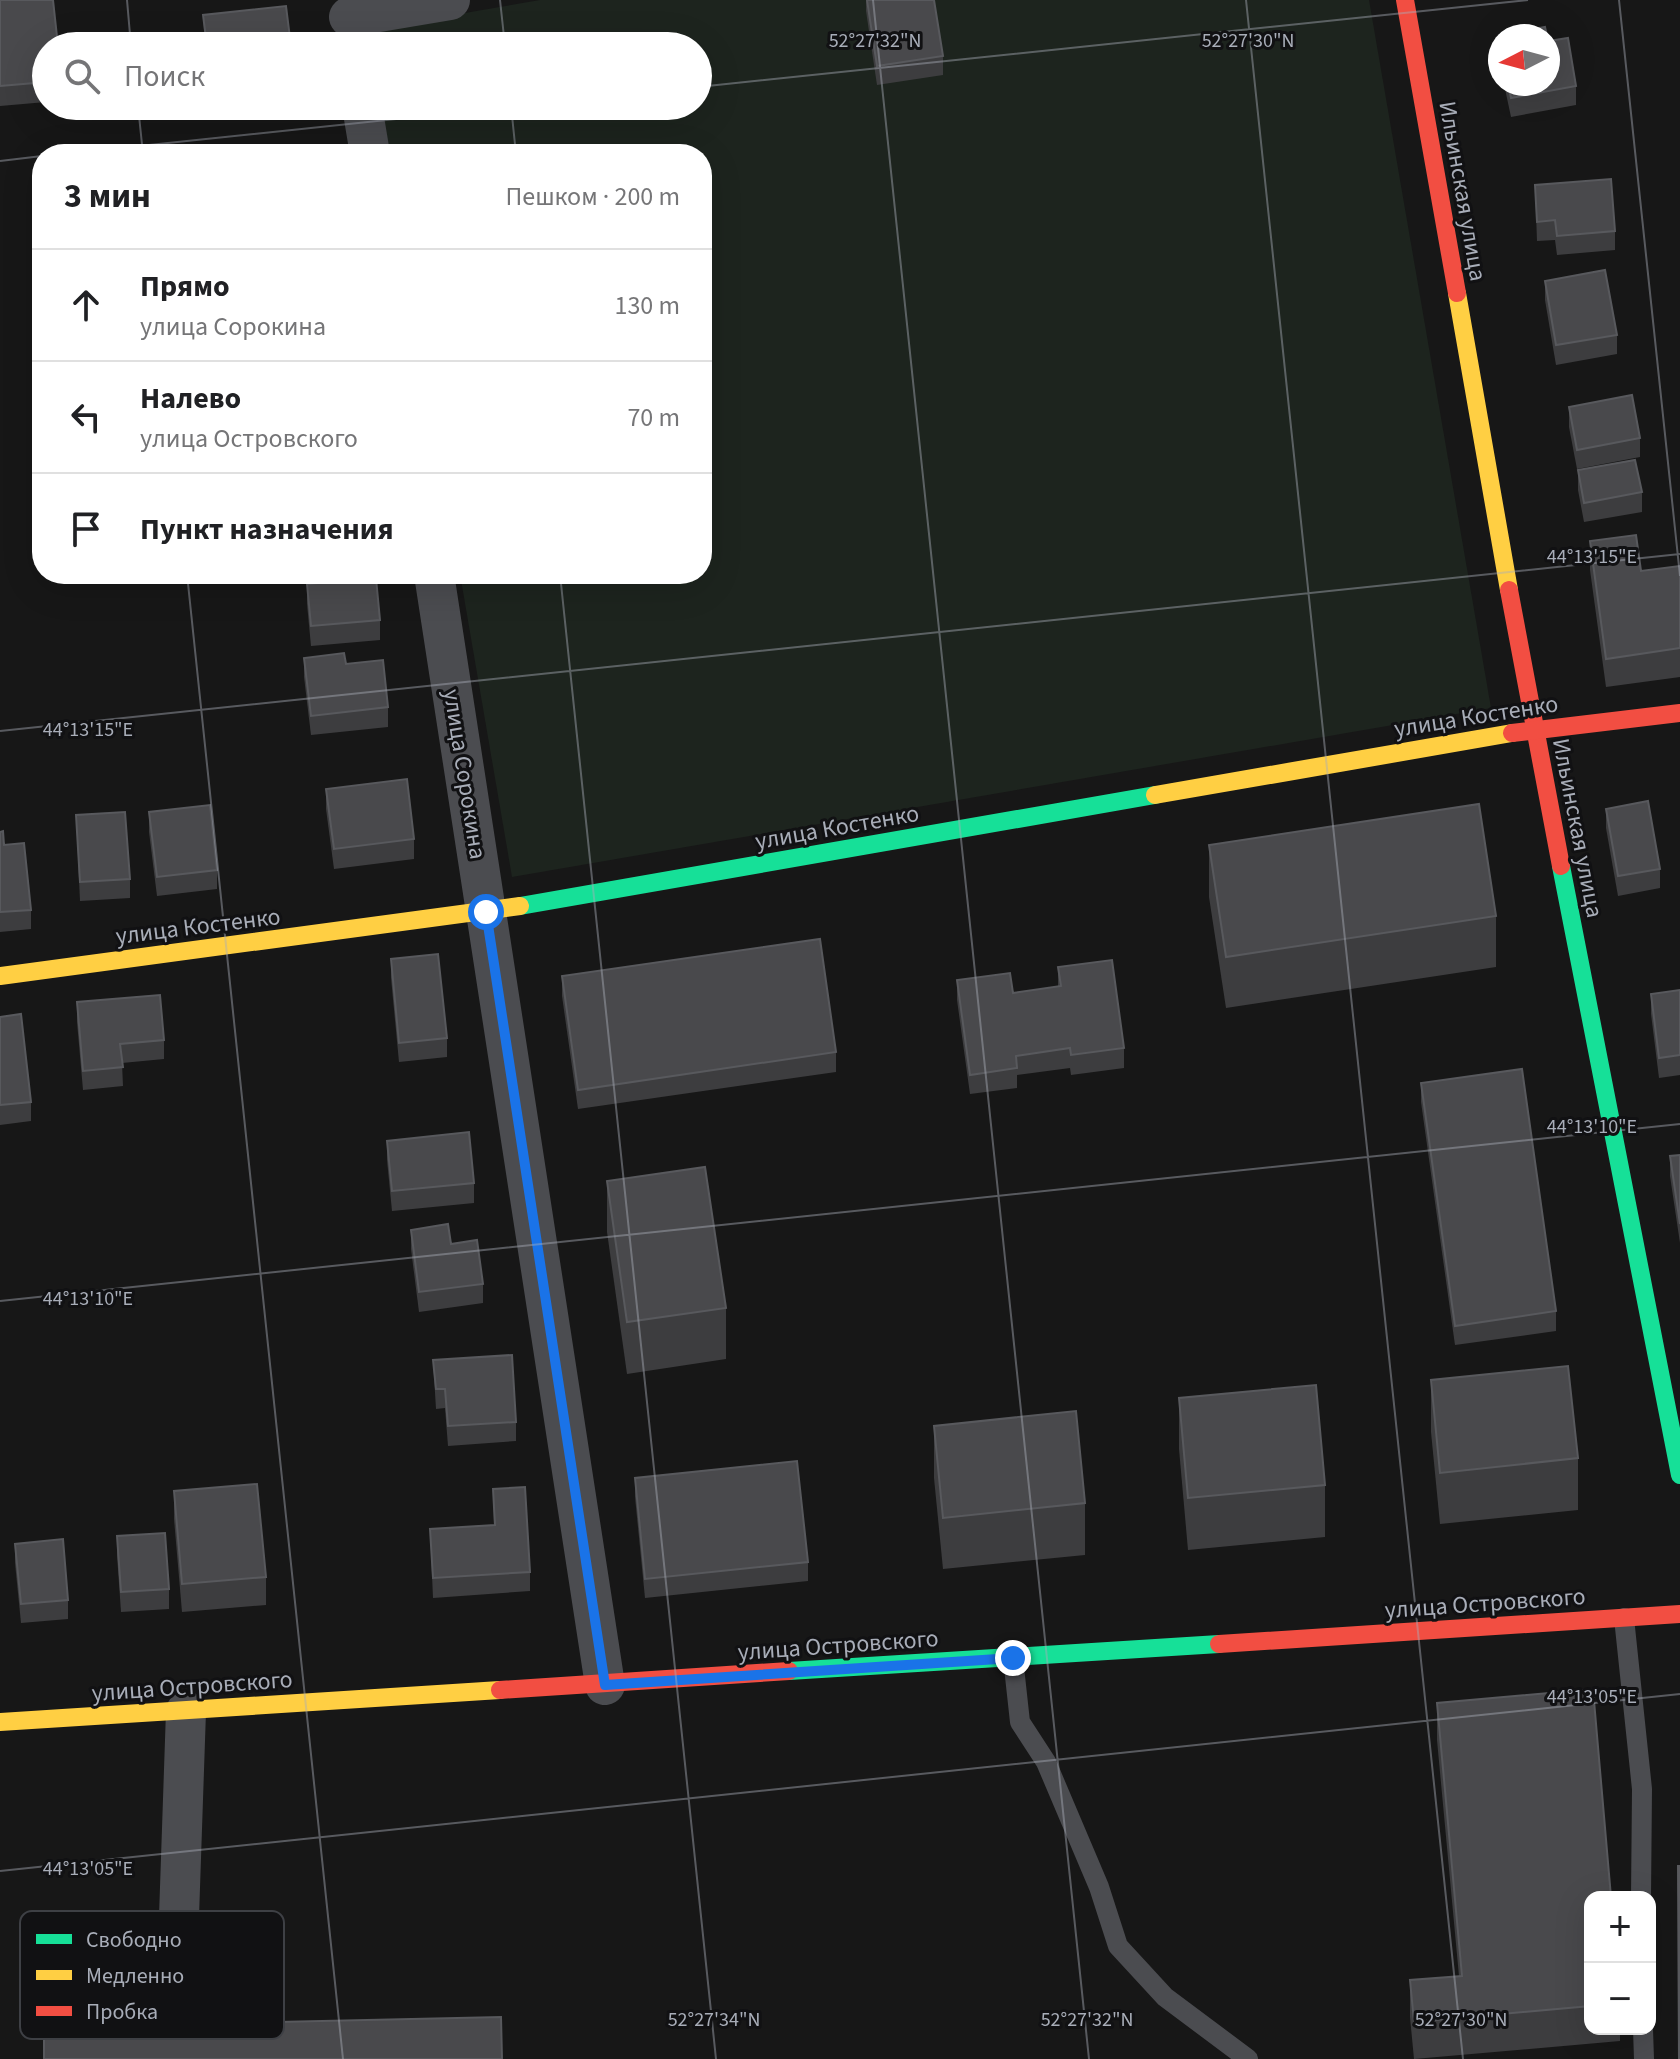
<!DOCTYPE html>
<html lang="ru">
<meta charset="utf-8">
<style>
body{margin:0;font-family:"Source Sans 3",sans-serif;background:#f6f6f6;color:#202124}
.controls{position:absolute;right:24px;bottom:24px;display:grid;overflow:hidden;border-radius:16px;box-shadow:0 8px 32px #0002}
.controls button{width:72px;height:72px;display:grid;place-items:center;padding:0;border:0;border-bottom:2px solid #e0e0e0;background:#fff;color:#202124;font:40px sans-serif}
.compass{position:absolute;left:1488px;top:24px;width:72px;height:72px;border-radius:50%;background:#fff;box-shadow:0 8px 32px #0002;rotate:264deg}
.stop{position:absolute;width:24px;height:24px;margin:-18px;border:6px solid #1a73e8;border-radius:50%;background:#fff}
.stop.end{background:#1a73e8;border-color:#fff;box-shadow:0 2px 8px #0008}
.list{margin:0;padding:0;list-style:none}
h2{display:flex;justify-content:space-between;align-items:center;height:104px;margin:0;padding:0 32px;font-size:34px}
h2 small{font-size:26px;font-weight:400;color:#757577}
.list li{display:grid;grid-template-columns:52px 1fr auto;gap:24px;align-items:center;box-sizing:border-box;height:112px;padding:0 32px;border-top:2px solid #e0e0e0}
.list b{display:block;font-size:30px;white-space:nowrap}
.list p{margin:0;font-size:26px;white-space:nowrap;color:#757577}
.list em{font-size:26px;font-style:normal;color:#757577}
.icon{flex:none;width:44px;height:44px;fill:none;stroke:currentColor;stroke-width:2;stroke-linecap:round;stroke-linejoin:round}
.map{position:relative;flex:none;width:1680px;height:2059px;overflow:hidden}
.search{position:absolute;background:#fff;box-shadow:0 8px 32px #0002;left:32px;top:32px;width:680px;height:88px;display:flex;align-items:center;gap:20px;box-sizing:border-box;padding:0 28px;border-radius:44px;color:#757577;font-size:30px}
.panel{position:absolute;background:#fff;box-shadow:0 8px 32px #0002;left:32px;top:144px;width:680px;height:440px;border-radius:32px}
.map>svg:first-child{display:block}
</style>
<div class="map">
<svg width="1680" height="2059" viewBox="0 0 1680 2059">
<rect width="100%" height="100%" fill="#171717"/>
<polygon fill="#1d241e" points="540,0 1369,0 1491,708 512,877 460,574 702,574 702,154 388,154 379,106 698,106 698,46 369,46 366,30"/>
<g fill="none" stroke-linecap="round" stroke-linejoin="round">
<g stroke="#4b4c50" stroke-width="20">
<polyline points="1624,1618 1642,1789 1641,1897"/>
<polyline points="1013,1658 1020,1722 1046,1762 1099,1887 1118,1946 1165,1997 1248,2059"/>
<polyline points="1643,2029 1644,2059"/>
</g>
<g stroke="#4b4c50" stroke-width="40">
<polyline points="349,17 450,0"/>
<polyline points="362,106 370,154"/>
<polyline points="434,574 605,1685"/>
<polyline points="176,2005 186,1711"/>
</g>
<g stroke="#16e098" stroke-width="18">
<polyline points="1561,866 1680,1475"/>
<polyline points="520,906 1155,795"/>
<polyline points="789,1671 1219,1644"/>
</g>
<g stroke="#ffcf43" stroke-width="18">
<polyline points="1457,293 1509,590"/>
<polyline points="1155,795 1512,733"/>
<polyline points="0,976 520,906"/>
<polyline points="0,1722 500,1690"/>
</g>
<g stroke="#f24e42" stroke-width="18">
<polyline points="1405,0 1457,293"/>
<polyline points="1509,590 1561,866"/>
<polyline points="1512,733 1680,713"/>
<polyline points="1219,1644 1680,1614"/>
<polyline points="500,1690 789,1671"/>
</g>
</g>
<g fill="#3d3d3f">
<polygon points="0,0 46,46 46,102 0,106"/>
<polygon points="866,0 934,0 943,56 943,75 877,85 866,11"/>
<polygon points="203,15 291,46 205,46"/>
<polygon points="1504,84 1576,86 1576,105 1511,117"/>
<polygon points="1535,185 1615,231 1615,250 1557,255 1555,240 1537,241"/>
<polygon points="1545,281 1617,335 1617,354 1556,365 1545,300"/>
<polygon points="1569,407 1640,438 1640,457 1577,469 1569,427"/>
<polygon points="1578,470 1642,492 1642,512 1584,522 1578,490"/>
<polygon points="1590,541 1641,571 1680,566 1680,677 1606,687 1590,570"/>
<polygon points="307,584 380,620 380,640 311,646 307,604"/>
<polygon points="304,658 346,664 388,707 388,727 311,735 304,677"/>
<polygon points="326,789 414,839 414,859 334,869 326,809"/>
<polygon points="1606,809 1660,869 1660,888 1618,896 1606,828"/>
<polygon points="149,812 217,870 217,889 157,896 149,832"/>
<polygon points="76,815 130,879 130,898 80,901"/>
<polygon points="0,832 31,910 31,929 0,932"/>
<polygon points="1209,845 1496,916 1496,967 1226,1008 1209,897"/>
<polygon points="391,959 447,1038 447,1057 399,1062 391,978"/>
<polygon points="1058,967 1124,1048 1124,1068 1071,1075 1070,1068 1017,1075 1017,1088 970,1094 957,1000 957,980 1013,993 1058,987"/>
<polygon points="562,976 836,1052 836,1072 578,1109 562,996"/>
<polygon points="1680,990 1680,1075 1659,1078 1651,1014 1651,994"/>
<polygon points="77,1002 164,1040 164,1059 122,1063 123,1086 83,1090 77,1022"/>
<polygon points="0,1017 31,1102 31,1121 0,1125"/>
<polygon points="1421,1083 1556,1311 1556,1331 1455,1345 1421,1102"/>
<polygon points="387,1141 474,1183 474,1203 392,1211 387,1160"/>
<polygon points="1680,1155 1680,1243 1670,1176 1670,1156"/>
<polygon points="607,1181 726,1308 726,1359 627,1374 607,1232"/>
<polygon points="411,1230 483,1284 483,1303 419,1312 411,1249"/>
<polygon points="433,1360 516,1422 516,1441 448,1446 445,1408 436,1409"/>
<polygon points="1431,1380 1578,1458 1578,1510 1440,1524 1431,1432"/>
<polygon points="1179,1398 1325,1485 1325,1537 1188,1550 1179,1449"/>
<polygon points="934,1426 1085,1503 1085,1555 943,1569 934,1478"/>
<polygon points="635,1478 808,1562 808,1581 645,1598 635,1497"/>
<polygon points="493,1489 530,1572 530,1591 433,1598 430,1529 494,1525"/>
<polygon points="174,1491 266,1577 266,1605 182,1612 174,1519"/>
<polygon points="117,1536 169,1589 169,1609 121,1612 117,1555"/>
<polygon points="15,1544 68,1600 68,1619 21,1623 15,1563"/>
<polygon points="1437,1703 1590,1897 1590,2029 1620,2029 1620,2041 1414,2059 1410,2017 1410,1980 1459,1976 1437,1740"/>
</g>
<g fill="#49494c" stroke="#58595d" stroke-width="2">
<polygon points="0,0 53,0 58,46 46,46 46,82 0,86"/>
<polygon points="867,0 934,0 943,56 877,66"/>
<polygon points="286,6 291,46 207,46 203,15"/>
<polygon points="1545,27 1547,36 1500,36 1500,42 1499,35"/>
<polygon points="1568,38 1576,86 1511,98 1508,84 1548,84 1548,41"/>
<polygon points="1611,179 1615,231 1557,236 1555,220 1537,222 1535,185"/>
<polygon points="1605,270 1617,335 1556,345 1545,281"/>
<polygon points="1632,395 1640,438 1577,450 1569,407"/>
<polygon points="1635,460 1642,492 1584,503 1578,470"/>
<polygon points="1636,535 1641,571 1680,566 1680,648 1606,659 1590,541"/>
<polygon points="376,578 380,620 311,626 307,584"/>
<polygon points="344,653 346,664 383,660 388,707 311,716 304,658"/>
<polygon points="407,779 414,839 334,849 326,789"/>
<polygon points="1648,801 1660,869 1618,876 1606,809"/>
<polygon points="1479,804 1496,916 1226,957 1209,845"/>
<polygon points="210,805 217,870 157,877 149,812"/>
<polygon points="125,812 130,879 80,882 76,815"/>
<polygon points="3,831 4,845 24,843 31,910 0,912 0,832"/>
<polygon points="820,939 836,1052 578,1090 562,976"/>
<polygon points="438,954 447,1038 399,1043 391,959"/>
<polygon points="1112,960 1124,1048 1071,1055 1070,1048 1016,1056 1017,1068 970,1075 957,980 1010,973 1013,993 1061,986 1058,967"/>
<polygon points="1680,990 1680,1055 1659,1058 1651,994"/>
<polygon points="160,995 164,1040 120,1044 123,1067 83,1071 77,1002"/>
<polygon points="21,1014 31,1102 0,1105 0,1017"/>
<polygon points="1522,1069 1556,1311 1455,1326 1421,1083"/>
<polygon points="469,1132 474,1183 392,1191 387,1141"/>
<polygon points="1680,1155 1680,1224 1670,1156"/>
<polygon points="705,1167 726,1308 627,1322 607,1181"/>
<polygon points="448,1224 451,1244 477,1240 483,1284 419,1292 411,1230"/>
<polygon points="512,1355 516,1422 448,1426 445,1389 436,1389 433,1360"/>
<polygon points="1568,1366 1578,1458 1440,1473 1431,1380"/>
<polygon points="1316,1385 1325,1485 1188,1498 1179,1398"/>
<polygon points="1076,1411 1085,1503 943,1518 934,1426"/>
<polygon points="797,1461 808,1562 645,1579 635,1478"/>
<polygon points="257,1484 266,1577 182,1584 174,1491"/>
<polygon points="525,1487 530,1572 433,1578 430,1529 495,1525 493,1489"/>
<polygon points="165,1533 169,1589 121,1592 117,1536"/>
<polygon points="63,1539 68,1600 21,1604 15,1544"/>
<polygon points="1593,1689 1611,1897 1590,1897 1590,2006 1414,2022 1410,1980 1462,1976 1437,1703"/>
<polygon points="1678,1866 1680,1866 1680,2059 1679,2059"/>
<polygon points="501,2017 502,2059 44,2059 44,2027"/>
</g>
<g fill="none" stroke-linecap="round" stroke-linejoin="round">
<polyline stroke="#1a73e8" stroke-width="10" points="486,912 605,1685 1013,1658"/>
</g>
<path fill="none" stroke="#a8adb8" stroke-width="2" stroke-opacity="0.45" d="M127,0L131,46M500,0L505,46M873,0L1089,2059M1246,0L1463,2059M1619,0L1680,576M698,87L1528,0M138,106L143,154M511,106L516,154M63,154L520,106M0,161L42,156M187,574L343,2059M560,574L716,2059M0,731L1680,554M0,1301L1680,1124M0,1871L1680,1694"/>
<g text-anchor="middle" stroke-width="6" stroke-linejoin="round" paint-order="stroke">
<g font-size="24" fill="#a8adb8" stroke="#111113">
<text transform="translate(1463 191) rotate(80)" y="8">Ильинская улица</text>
<text transform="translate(1476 716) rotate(-9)" y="8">улица Костенко</text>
<text transform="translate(465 774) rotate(81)" y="8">улица Сорокина</text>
<text transform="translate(837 827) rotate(-10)" y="8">улица Костенко</text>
<text transform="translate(1578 828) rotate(79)" y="8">Ильинская улица</text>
<text transform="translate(198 926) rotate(-7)" y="8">улица Костенко</text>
<text transform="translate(1485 1603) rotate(-4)" y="8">улица Островского</text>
<text transform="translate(838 1645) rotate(-4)" y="8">улица Островского</text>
<text transform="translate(192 1686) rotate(-4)" y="8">улица Островского</text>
</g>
</g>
<rect x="20" y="1911" width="264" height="128" rx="12" fill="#111113" stroke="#3e4045" stroke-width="2"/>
<rect x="36" y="1934" width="36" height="10" fill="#16e098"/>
<rect x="36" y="1970" width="36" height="10" fill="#ffcf43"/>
<rect x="36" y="2006" width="36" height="10" fill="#f24e42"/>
<g font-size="22" fill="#a8adb8">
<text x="86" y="1947">Свободно</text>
<text x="86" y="1983">Медленно</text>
<text x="86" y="2019">Пробка</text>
</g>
<g font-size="20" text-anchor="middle" fill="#a8adb8" stroke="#111113" stroke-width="6" stroke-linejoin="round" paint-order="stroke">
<text x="875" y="47">52°27'32"N</text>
<text x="1248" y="47">52°27'30"N</text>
<text x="1592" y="563">44°13'15"E</text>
<text x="88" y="736">44°13'15"E</text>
<text x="1592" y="1133">44°13'10"E</text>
<text x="88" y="1305">44°13'10"E</text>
<text x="1592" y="1703">44°13'05"E</text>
<text x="88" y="1875">44°13'05"E</text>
<text x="714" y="2026">52°27'34"N</text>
<text x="1087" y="2026">52°27'32"N</text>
<text x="1461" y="2026">52°27'30"N</text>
</g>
</svg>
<div class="controls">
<button>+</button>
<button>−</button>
</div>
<svg class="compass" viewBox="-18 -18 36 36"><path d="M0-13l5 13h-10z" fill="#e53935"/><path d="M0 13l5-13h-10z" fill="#757577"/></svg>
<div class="stop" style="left:486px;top:912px"></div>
<div class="stop end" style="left:1013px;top:1658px"></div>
<div class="search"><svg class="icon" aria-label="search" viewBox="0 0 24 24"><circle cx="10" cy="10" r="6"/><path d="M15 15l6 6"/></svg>Поиск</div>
<section class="panel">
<h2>3 мин<small>Пешком · 200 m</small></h2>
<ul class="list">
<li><svg class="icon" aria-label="ahead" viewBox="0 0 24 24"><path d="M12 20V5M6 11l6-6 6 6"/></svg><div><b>Прямо</b><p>улица Сорокина</p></div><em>130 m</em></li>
<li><svg class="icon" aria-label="left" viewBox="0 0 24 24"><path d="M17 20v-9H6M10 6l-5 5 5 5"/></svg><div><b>Налево</b><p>улица Островского</p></div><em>70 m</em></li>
<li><svg class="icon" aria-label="arrive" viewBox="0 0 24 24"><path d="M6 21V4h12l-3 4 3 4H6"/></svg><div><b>Пункт назначения</b></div></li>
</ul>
</section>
</div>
